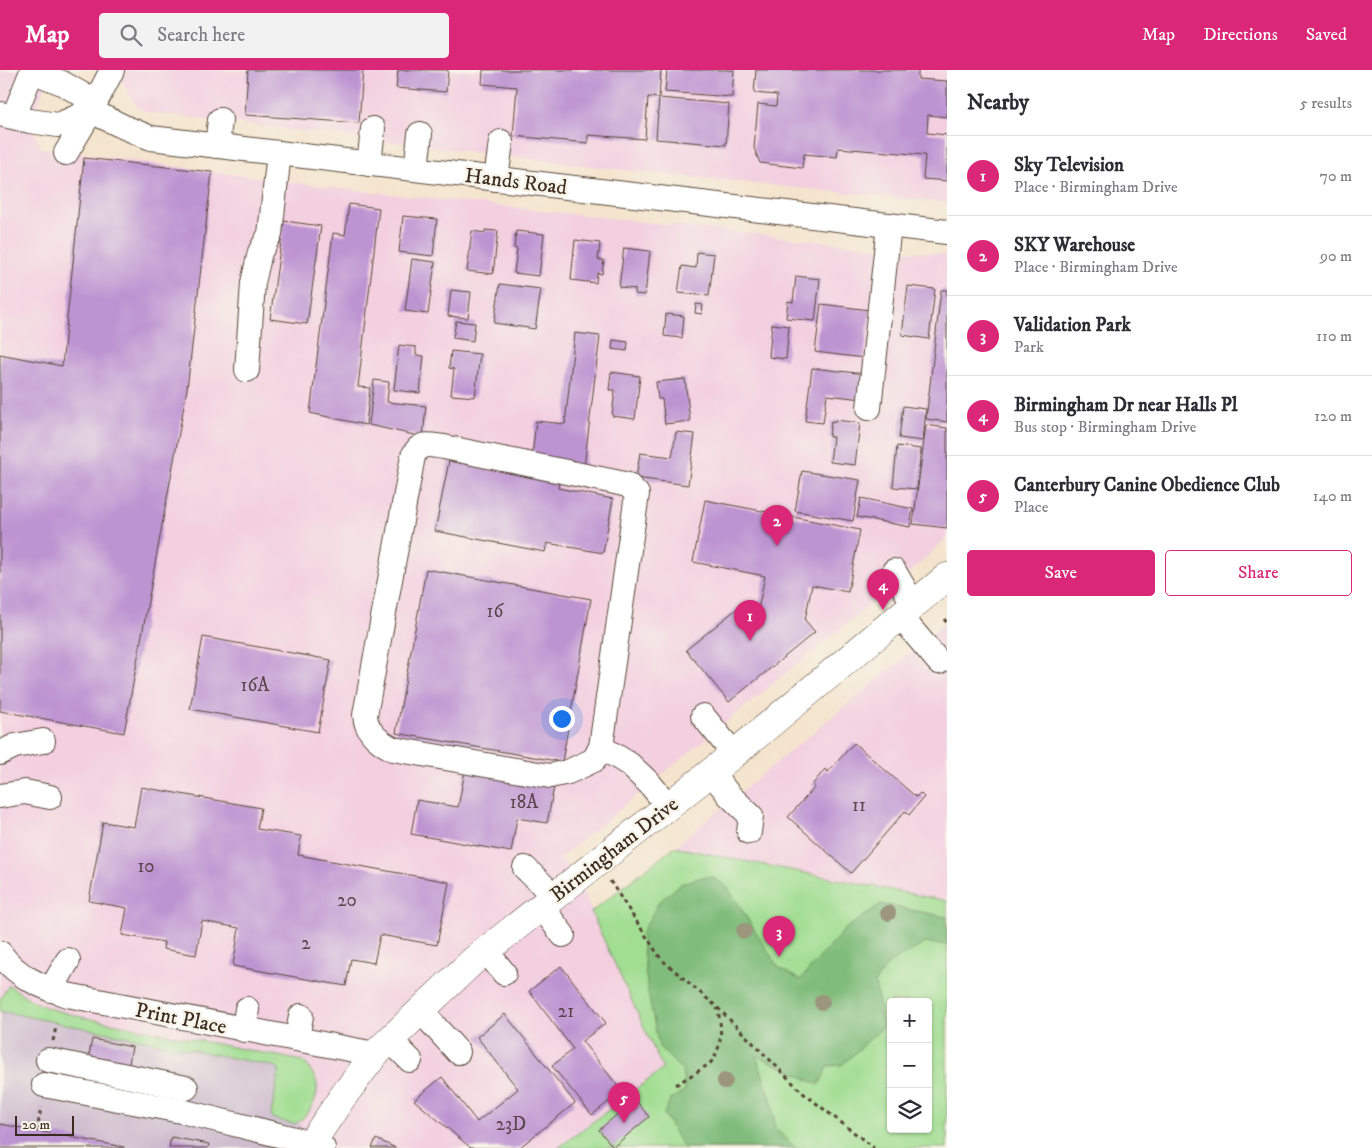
<!DOCTYPE html>
<meta charset="utf-8">
<style>
body{margin:0;font-family:"IM FELL DW Pica",serif;background:#f2f2f3;color:#2b2b33}
.controls{position:absolute;right:15px;bottom:15px;display:grid;overflow:hidden;border-radius:5px;box-shadow:0 1px 4px #0004}
.controls button{width:45px;height:45px;display:grid;place-items:center;padding:0;border:0;border-bottom:1px solid #e1e1e2;background:#fff;color:#2b2b33;font:25px sans-serif}
.scale{position:absolute;left:15px;bottom:12px;width:59px;box-sizing:border-box;padding-left:5px;border:2px solid #3b2a1e;border-top:0;font-size:14px;line-height:18px;white-space:nowrap;color:#3b2a1e;-webkit-text-stroke:4px #f7f3e8;paint-order:stroke}
.you{position:absolute;left:561px;top:648px;width:18px;height:18px;margin:-12px;border:4px solid #fff;border-radius:50%;background:#1a73e8;box-shadow:0 0 0 8px #1a73e833}
.badge{display:grid;place-items:center;width:32px;height:32px;border-radius:50%;background:#db2777;color:#fff;font-size:16px;font-weight:700}
.pin{position:absolute;translate:-50% -41px;filter:drop-shadow(0 1px 2px #0008)}
.pin::after{content:'';position:absolute;top:26px;width:18px;height:15px;background:inherit;clip-path:polygon(0 0,100% 0,50% 100%)}
.list{margin:0;padding:0;list-style:none}
h2{display:flex;justify-content:space-between;align-items:center;height:65px;margin:0;padding:0 20px;font-size:21px}
h2 small{font-size:16px;font-weight:400;color:#7c7c81}
.list li{display:grid;grid-template-columns:32px 1fr auto;gap:15px;align-items:center;box-sizing:border-box;height:80px;padding:0 20px;border-top:1px solid #e1e1e2}
.list b{display:block;font-size:19px;white-space:nowrap}
.list p{margin:0;font-size:16px;white-space:nowrap;color:#7c7c81}
.list em{font-size:16px;font-style:normal;color:#7c7c81}
.actions{display:flex;gap:10px;padding:15px 20px}
.actions a{flex:1;padding:11px 0;border:1px solid #db2777;border-radius:5px;text-align:center;font-size:18px;color:#db2777}
.actions .main{background:#db2777;color:#fff}
.icon{flex:none;width:28px;height:28px;fill:none;stroke:currentColor;stroke-width:2;stroke-linecap:round;stroke-linejoin:round}
.map{position:relative;flex:none;width:947px;height:1078px;overflow:hidden}
header{display:flex;align-items:center;gap:30px;box-sizing:border-box;height:70px;padding:0 25px;background:#db2777;color:#fff}
header strong{font-size:24px}
nav{display:flex;gap:28px;margin-inline-start:auto;font-size:18px}
.search{width:350px;height:45px;background:#f2f2f3;display:flex;align-items:center;gap:12px;box-sizing:border-box;padding:0 18px;border-radius:5px;color:#7c7c81;font-size:19px}
main{display:flex}
aside{flex:1;background:#fff}
.map>svg:first-child{display:block}
</style>
<header>
<strong>Map</strong>
<div class="search"><svg class="icon" aria-label="search" viewBox="0 0 24 24"><circle cx="10" cy="10" r="6"/><path d="M15 15l6 6"/></svg>Search here</div>
<nav><a>Map</a><a>Directions</a><a>Saved</a></nav>
</header>
<main>
<div class="map">
<svg width="947" height="1078" viewBox="0 0 947 1078">
<rect width="100%" height="100%" fill="#f7f3e8"/>
<filter id="ink" filterUnits="userSpaceOnUse"><feTurbulence type="fractalNoise" baseFrequency=".02" numOctaves="2"/><feDisplacementMap in="SourceGraphic" scale="10" xChannelSelector="R" yChannelSelector="G"/><feConvolveMatrix kernelMatrix="1 2 1 2 8 2 1 2 1" color-interpolation-filters="sRGB"/></filter>
<filter id="wash" filterUnits="userSpaceOnUse"><feTurbulence type="fractalNoise" baseFrequency=".0096" numOctaves="4" result="noise"/><feDisplacementMap in="SourceGraphic" scale="20" xChannelSelector="R" yChannelSelector="G"/><feGaussianBlur stdDeviation="1.12" result="paint"/><feColorMatrix in="noise" values="0 0 0 0 0 0 0 0 0 0 0 0 0 0 0 0 0 1.4 0 .05"/><feComposite in="paint" operator="in"/></filter>
<g filter="url(#wash)">
<rect width="100%" height="100%" fill="#f4e4cd"/>
<g fill="#f3cfe0">
<polygon points="0,0 57,0 46,16 37,35 34,62 41,78 335,118 947,185 947,467 923,491 560,788 579,813 663,999 558,1078 0,1078"/>
<polygon points="111,0 947,0 947,133 647,103 146,42 135,35 122,12"/>
<polygon points="947,551 947,831 674,777 930,566"/>
</g>
<polygon fill="#cfbdcf" points="0,941 280,995 271,1047 301,1054 286,1078 0,1078"/>
<g fill="#a1de92" stroke="#6e8458" fill-rule="evenodd">
<path d="M674,777L947,831V1078H558L663,999L591,842ZM891,932H928V1059H891Z"/>
<path d="M9,915L34,932L48,938L81,947L303,991C319,1008 322,1021 309,1041C304,1047 301,1051 294,1054L273,1049L271,1045L279,1001L277,997L0,941V929Z"/>
</g>
<polygon fill="#80bd7c" stroke="#5e744d" points="713,807 728,818 778,897 800,910 844,860 881,834 947,847 947,875 926,873 889,893 875,912 883,957 842,995 828,996 819,1015 756,985 772,1032 775,1058 796,1078 685,1078 680,1072 664,1044 671,1029 685,1021 682,1000 659,977 648,922 641,864 659,832 682,813 699,808"/>
<g id="blocks">
<g fill="#bd94d2">
<polygon points="248,0 363,0 359,53 245,45"/>
<polygon points="398,0 448,0 446,22 396,18"/>
<polygon points="483,0 661,0 659,28 648,27 645,69 588,65 588,73 513,66 517,17 482,14"/>
<polygon points="667,0 734,0 732,27 665,22"/>
<polygon points="756,0 918,0 918,9 947,11 947,47 928,45 927,63 947,65 947,111 923,109 925,85 838,78 837,87 804,84 802,98 760,93 754,78 758,34 776,36 777,25 754,23"/>
<polygon points="659,28 729,34 726,75 656,69"/>
<polygon points="84,88 212,102 187,319 124,663 0,641 0,284 62,296"/>
<polygon points="349,134 379,138 358,317 370,318 366,355 310,343 333,163 345,165"/>
<polygon points="403,146 437,149 433,186 399,182"/>
<polygon points="284,151 321,156 307,254 270,249"/>
<polygon points="485,160 498,161 493,204 467,201 472,161 485,163"/>
<polygon points="516,161 544,164 539,206 514,203 517,179 514,178"/>
<polygon points="575,170 600,173 598,190 604,190 602,204 597,203 596,213 571,210"/>
<polygon points="624,178 650,181 645,225 635,224 635,219 619,217"/>
<polygon points="697,182 714,184 709,226 678,223 682,196 696,198"/>
<polygon points="412,189 435,192 428,244 405,241"/>
<polygon points="796,206 820,209 815,251 786,248 788,231 793,232"/>
<polygon points="500,214 541,219 535,259 494,253"/>
<polygon points="908,216 935,219 929,269 902,265"/>
<polygon points="451,220 471,222 468,248 448,246"/>
<polygon points="941,220 947,220 947,352 926,349"/>
<polygon points="696,234 703,235 702,244 695,243"/>
<polygon points="821,234 870,240 864,288 815,282"/>
<polygon points="666,244 684,246 682,268 664,266"/>
<polygon points="456,251 475,253 473,271 453,268"/>
<polygon points="772,254 789,256 786,289 769,287"/>
<polygon points="575,263 600,266 584,397 532,386 536,351 565,354"/>
<polygon points="613,270 628,272 627,281 612,279"/>
<polygon points="399,275 416,277 416,285 424,286 420,323 394,320"/>
<polygon points="451,281 480,284 475,327 451,325 454,299 449,298"/>
<polygon points="812,298 866,304 863,329 827,325 823,353 805,351"/>
<polygon points="611,302 640,306 635,349 612,346 615,320 609,320"/>
<polygon points="685,309 690,351 665,354 662,329 658,329 656,312"/>
<polygon points="374,310 389,312 387,332 426,336 423,367 369,355"/>
<polygon points="903,336 926,339 923,371 899,368"/>
<polygon points="835,350 860,353 855,395 830,392 833,367 829,367 831,351 834,352"/>
<polygon points="926,355 947,358 947,458 913,454"/>
<polygon points="676,362 695,364 688,415 636,408 640,383 672,387"/>
<polygon points="897,376 921,379 917,419 893,417"/>
<polygon points="449,391 559,411 558,418 613,429 603,483 547,473 545,482 435,461"/>
<polygon points="802,401 860,410 853,451 795,441"/>
<polygon points="861,428 913,439 910,457 857,447"/>
<polygon points="705,430 860,460 848,522 812,515 805,550 815,562 729,632 686,580 739,537 758,540 765,506 693,492"/>
<polygon points="426,499 591,529 562,692 396,663"/>
<polygon points="203,567 331,590 318,662 190,639"/>
<polygon points="854,673 916,727 920,723 924,727 909,745 905,741 851,803 788,747 815,717 812,715 825,699 828,702"/>
<polygon points="465,701 554,717 547,753 517,748 511,782 411,764 417,730 458,737"/>
<polygon points="141,717 261,738 257,759 301,766 298,785 449,812 437,875 380,865 374,893 351,889 346,916 233,896 239,858 202,851 196,885 163,879 164,872 122,865 127,838 89,831 103,752 134,757"/>
<polygon points="561,896 606,953 582,971 622,1021 592,1045 552,996 573,979 529,921"/>
<polygon points="505,944 575,1033 519,1078 471,1078 414,1030 442,1007 477,1052 518,1019 477,967"/>
<polygon points="92,969 132,977 125,1015 85,1007"/>
<polygon points="635,1029 649,1047 613,1077 599,1060"/>
<polygon points="0,1054 124,1077 124,1078 0,1078"/>
<polygon points="171,1067 209,1074 208,1078 169,1078"/>
<polygon points="376,1069 396,1078 372,1078"/>
</g>
</g>
</g>
<g filter="url(#ink)">
<use href="#blocks" fill-opacity="0" stroke="#574638" stroke-width="1"/>
<g fill="none" stroke-linecap="round" stroke-linejoin="round">
<g stroke="#574638" stroke-width="26">
<g id="minor">
<polyline points="91,41 124,57 151,68 947,162"/>
<polyline points="0,44 30,51 58,55 91,41 66,83"/>
<polyline points="14,46 32,1 62,13 83,25 91,41 112,0"/>
<polyline points="217,76 220,50"/>
<polyline points="369,94 373,59"/>
<polyline points="416,99 420,64"/>
<polyline points="496,109 501,72"/>
<polyline points="247,300 253,213 260,182 270,164 279,83"/>
<polyline points="869,338 889,155"/>
<polyline points="894,501 914,535"/>
<polyline points="900,546 939,592"/>
<polyline points="703,646 734,684"/>
<path d="M601,677L594,690L568,702L550,706L393,679C379,672 366,661 365,645L413,386C421,371 428,375 444,377L615,412L628,415L637,424L601,677L629,694L650,714L668,736"/>
<polyline points="0,683 15,676 43,671"/>
<polyline points="711,702 729,725 751,746 749,762"/>
<polyline points="0,726 25,722 50,727"/>
<polyline points="525,798 554,826"/>
<polyline points="541,836 563,865"/>
<polyline points="486,881 504,903"/>
<path d="M0,883C17,907 40,916 67,925L375,984"/>
<polyline points="51,920 68,890"/>
<polyline points="420,940 458,982"/>
<polyline points="244,960 247,939"/>
<polyline points="297,969 301,946"/>
<polyline points="389,969 410,990"/>
<polyline points="48,990 186,1018"/>
<polyline points="44,1015 181,1041 311,1073 323,1078"/>
</g>
</g>
<g stroke="#574638" stroke-width="29">
<polyline id="major" points="308,1078 341,1029 375,984 474,890 734,684 947,507"/>
</g>
<g stroke="#574638" stroke-width="3" stroke-dasharray="4 4" stroke-linecap="butt">
<polyline points="944,549 947,553"/>
<polyline points="610,811 661,889 717,937 803,1023 874,1078"/>
<polyline points="53,971 56,957"/>
<path d="M676,1015C684,1009 707,997 712,991C723,976 722,954 717,938"/>
<polyline points="37,1061 41,1037"/>
</g>
<use href="#minor" stroke="#fff" stroke-width="24"/>
<use href="#major" stroke="#fff" stroke-width="28"/>
</g>
<g fill="#9c967d">
<circle cx="888" cy="843" r="8"/>
<circle cx="744" cy="861" r="8"/>
<circle cx="822" cy="932" r="8"/>
<circle cx="725" cy="1011" r="8"/>
</g>
</g>
<g text-anchor="middle" stroke-width="5" stroke-linejoin="round" paint-order="stroke">
<g font-size="19" fill="#5c444b">
<text x="495" y="547">16</text>
<text x="255" y="621">16A</text>
<text x="524" y="738">18A</text>
<text x="859" y="741">11</text>
<text x="146" y="802">10</text>
<text x="347" y="836">20</text>
<text x="306" y="879">2</text>
<text x="566" y="947">21</text>
<text x="511" y="1060">23D</text>
</g>
<g font-size="21" fill="#3b2a1e" stroke="#f7f3e8">
<text transform="translate(516 111) rotate(7)" y="7">Hands Road</text>
<text transform="translate(614 779) rotate(-38)" y="7">Birmingham Drive</text>
<text transform="translate(181 948) rotate(11)" y="7">Print Place</text>
</g>
</g>
</svg>
<div class="controls">
<button>+</button>
<button>−</button>
<button><svg class="icon" aria-label="layers" viewBox="0 0 24 24"><path d="M12 4l9 5-9 5-9-5zM3 14l9 5 9-5"/></svg></button>
</div>
<div class="scale">20 m</div>
<div class="you"></div>
<div class="pin badge" style="left:750px;top:571px">1</div>
<div class="pin badge" style="left:777px;top:476px">2</div>
<div class="pin badge" style="left:779px;top:887px">3</div>
<div class="pin badge" style="left:883px;top:540px">4</div>
<div class="pin badge" style="left:624px;top:1053px">5</div>
</div>
<aside>
<h2>Nearby<small>5 results</small></h2>
<ul class="list">
<li><span class="badge">1</span><div><b>Sky Television</b><p>Place · Birmingham Drive</p></div><em>70 m</em></li>
<li><span class="badge">2</span><div><b>SKY Warehouse</b><p>Place · Birmingham Drive</p></div><em>90 m</em></li>
<li><span class="badge">3</span><div><b>Validation Park</b><p>Park</p></div><em>110 m</em></li>
<li><span class="badge">4</span><div><b>Birmingham Dr near Halls Pl</b><p>Bus stop · Birmingham Drive</p></div><em>120 m</em></li>
<li><span class="badge">5</span><div><b>Canterbury Canine Obedience Club</b><p>Place</p></div><em>140 m</em></li>
</ul>
<div class="actions"><a class="main">Save</a><a>Share</a></div>
</aside>
</main>
